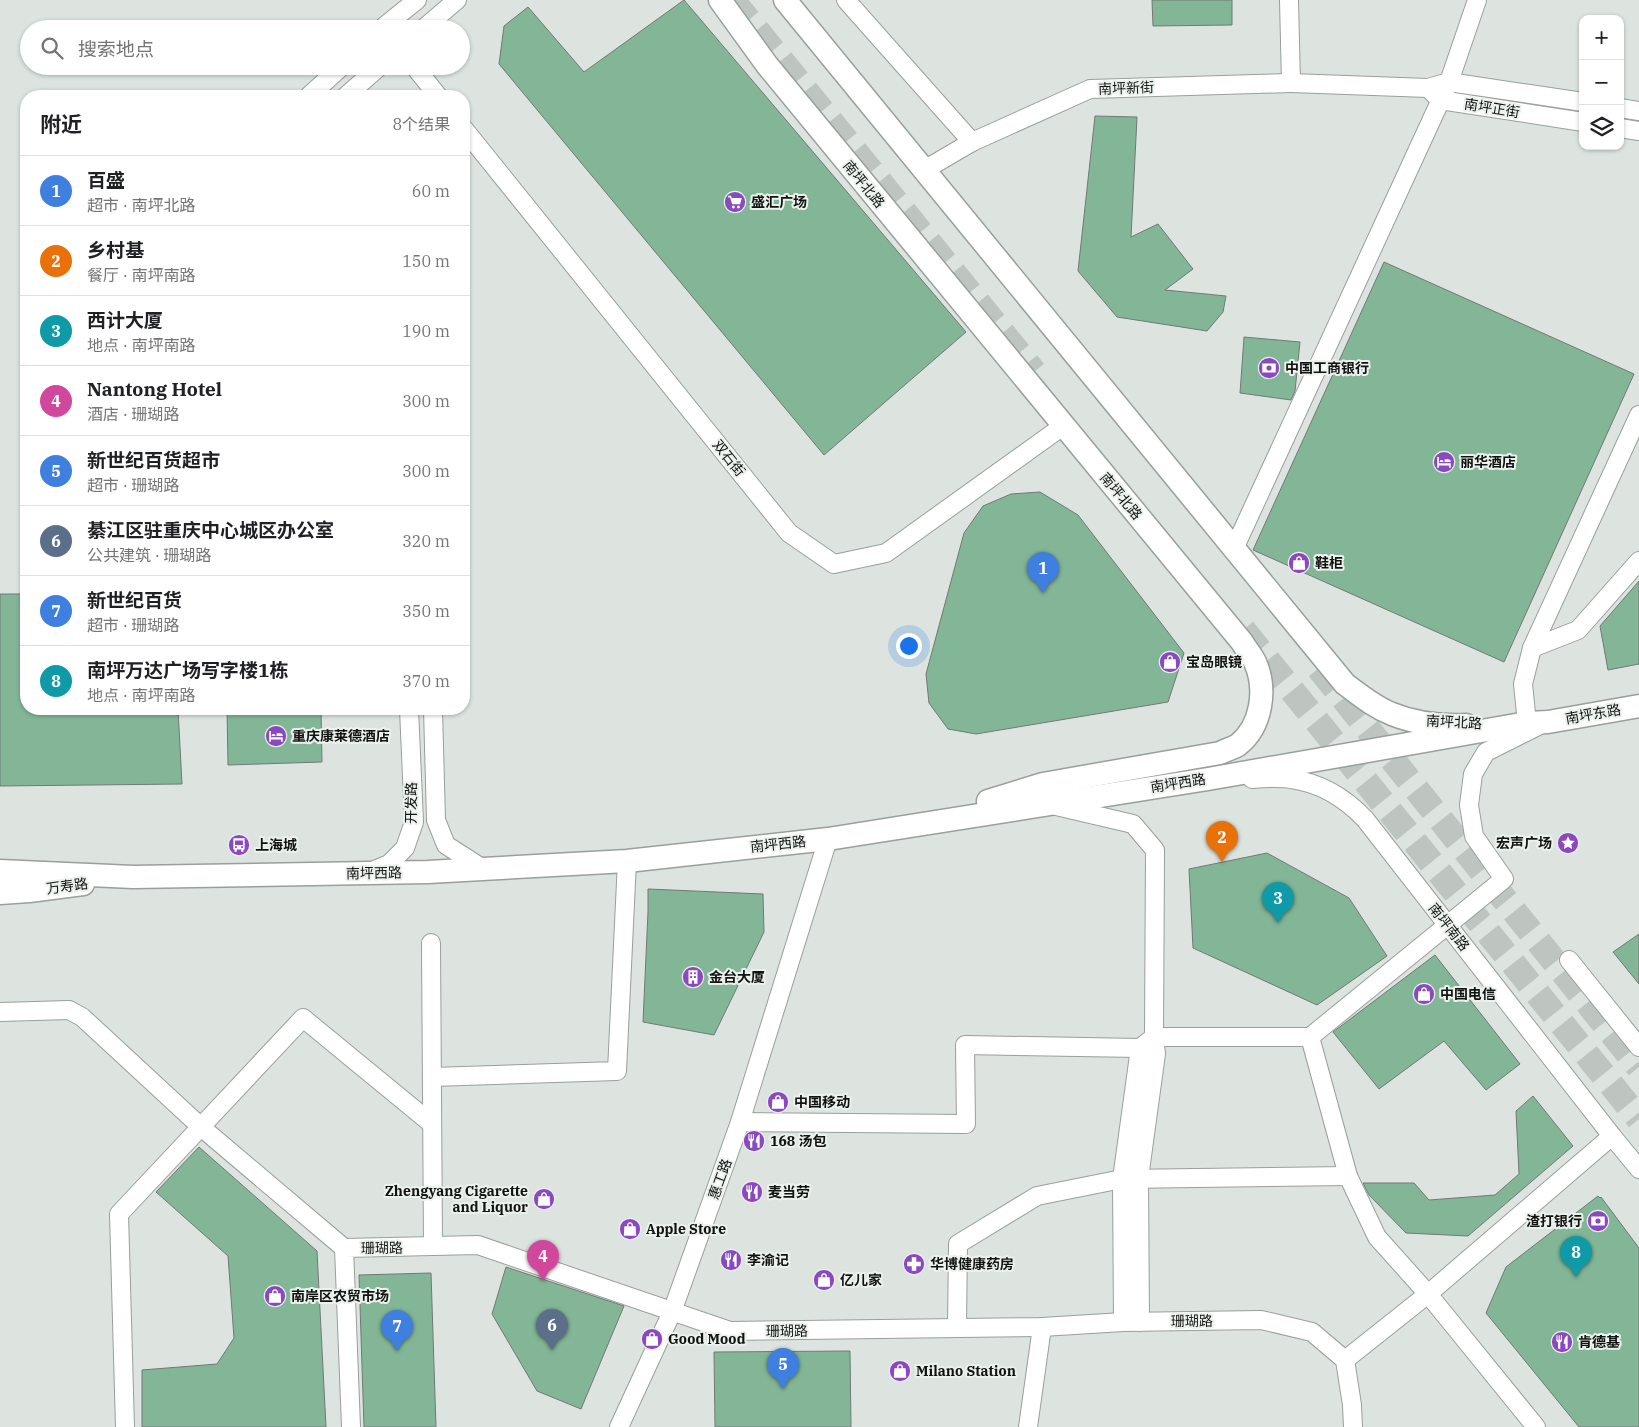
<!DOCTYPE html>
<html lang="zh">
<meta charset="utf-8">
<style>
body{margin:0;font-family:"IBM Plex Serif","Noto Sans SC",serif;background:#f6f6f6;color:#202124}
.controls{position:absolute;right:15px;top:15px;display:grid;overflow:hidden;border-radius:10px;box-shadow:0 1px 4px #0004}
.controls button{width:45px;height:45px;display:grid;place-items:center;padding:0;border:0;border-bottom:1px solid #e0e0e0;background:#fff;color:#202124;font:25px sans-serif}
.you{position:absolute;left:908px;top:645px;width:18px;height:18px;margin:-12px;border:4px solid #fff;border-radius:50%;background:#1a73e8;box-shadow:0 0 0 8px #1a73e833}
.badge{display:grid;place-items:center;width:32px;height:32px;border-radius:50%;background:#8a49be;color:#fff;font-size:16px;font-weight:700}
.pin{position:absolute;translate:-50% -41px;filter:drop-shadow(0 1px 2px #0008)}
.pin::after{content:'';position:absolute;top:26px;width:18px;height:15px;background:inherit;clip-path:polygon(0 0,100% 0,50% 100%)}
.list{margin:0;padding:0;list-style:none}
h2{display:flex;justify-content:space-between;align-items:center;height:65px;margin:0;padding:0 20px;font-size:21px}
h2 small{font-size:16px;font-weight:400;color:#757577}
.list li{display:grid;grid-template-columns:32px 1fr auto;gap:15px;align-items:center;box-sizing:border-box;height:70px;padding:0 20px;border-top:1px solid #e0e0e0}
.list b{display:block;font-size:19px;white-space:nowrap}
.list p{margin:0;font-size:16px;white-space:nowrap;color:#757577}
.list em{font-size:16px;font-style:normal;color:#757577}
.icon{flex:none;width:28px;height:28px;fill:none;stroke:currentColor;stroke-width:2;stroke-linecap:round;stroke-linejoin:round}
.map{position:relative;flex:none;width:1639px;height:1427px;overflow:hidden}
.search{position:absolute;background:#fff;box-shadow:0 1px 4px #0004;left:20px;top:20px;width:450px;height:55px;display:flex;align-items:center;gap:12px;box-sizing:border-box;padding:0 18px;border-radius:28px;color:#757577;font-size:19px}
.panel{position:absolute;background:#fff;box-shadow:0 1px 4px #0004;left:20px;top:90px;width:450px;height:625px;border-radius:20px}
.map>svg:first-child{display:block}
</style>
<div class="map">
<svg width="1639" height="1427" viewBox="0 0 1639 1427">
<rect width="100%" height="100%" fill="#dde4e0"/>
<g fill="#83b697" stroke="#737874">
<polygon points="684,0 966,332 824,455 499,64 504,26 528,7 584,72"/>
<polygon points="1152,0 1232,0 1232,25 1153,26"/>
<polygon points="1095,116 1137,117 1131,237 1158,224 1193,269 1165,290 1226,296 1223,312 1207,331 1117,317 1078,271"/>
<polygon points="1384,262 1634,374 1504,662 1253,550"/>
<polygon points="1244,337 1300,342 1295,391 1291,400 1240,393"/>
<polygon points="1040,492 1078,515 1184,653 1168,702 976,734 948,729 929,703 926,674 964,533 983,506 1011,494"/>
<polygon points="1639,581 1639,664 1608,670 1600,626"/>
<polygon points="0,594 26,594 26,709 178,709 182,784 0,786"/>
<polygon points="227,709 321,709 322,762 228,765"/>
<polygon points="1267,853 1349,898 1387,956 1317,1005 1193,948 1189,869"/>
<polygon points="648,889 763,894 764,932 714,1035 643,1022 648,912"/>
<polygon points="1639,934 1639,984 1613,952"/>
<polygon points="1435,955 1520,1064 1486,1090 1444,1041 1379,1089 1333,1032"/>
<polygon points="1533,1096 1573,1146 1468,1236 1406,1233 1369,1195 1363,1183 1414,1183 1429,1200 1495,1195 1519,1174 1516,1111"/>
<polygon points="199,1147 317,1251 326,1427 142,1427 142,1370 217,1364 234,1338 228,1256 156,1192"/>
<polygon points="1598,1196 1600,1198 1601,1197 1639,1248 1639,1427 1579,1427 1486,1313 1506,1267"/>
<polygon points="506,1267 624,1306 581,1409 537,1391 492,1314"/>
<polygon points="431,1273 436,1427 364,1427 359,1275"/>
<polygon points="850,1351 851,1427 715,1427 714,1352"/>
</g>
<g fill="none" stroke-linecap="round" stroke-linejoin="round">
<g stroke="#bec5c1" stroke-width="26" stroke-dasharray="26 13" stroke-linecap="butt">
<polyline points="732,0 1034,372"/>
<polyline points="1243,630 1639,1119"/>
<polyline points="1319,668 1639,1067"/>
</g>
<g stroke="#999f9b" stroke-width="20">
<g id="minor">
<polyline points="846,0 972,142"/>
<polyline points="381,29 417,0"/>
<polyline points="423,29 457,0"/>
<polyline points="414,66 438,96"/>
<polyline points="1291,83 1428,88 1449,82 1583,102"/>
<polyline points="1432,92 1440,100 1583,122"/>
<polyline points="309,96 342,66"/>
<polyline points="346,96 380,66"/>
<polyline points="1620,108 1639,111"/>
<polyline points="1620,128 1639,131"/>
<polyline points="464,129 789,533 834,564 886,553 1063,426"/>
<polyline points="924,170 972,142 1090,89 1291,83 1289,0"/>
<polyline points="1234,549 1449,82 1477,0"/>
<polyline points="1532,648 1578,630 1639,561"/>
<polyline points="433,709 436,820 446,845 485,870"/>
<polyline points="1527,723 1523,684 1532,648 1639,415"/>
<path d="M1252,779C1265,778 1279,777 1291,779C1321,783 1345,798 1365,819L1612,1136L1639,1169"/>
<polyline points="1056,806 1133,824 1155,850 1154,1037 1156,1054 1139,1178 1140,1322"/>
<polyline points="372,871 389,864 405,848 414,822 409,709"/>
<polyline points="431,943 433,1246"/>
<polyline points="1569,960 1639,1047"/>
<polyline points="0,1012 69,1010 82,1017 201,1127 344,1248"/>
<polyline points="1310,1037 1348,1176 1377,1237 1428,1294 1536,1427"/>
<polyline points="432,1077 617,1071 627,861"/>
<polyline points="740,1122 966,1124 965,1045 1140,1048 1149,1051"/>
<polyline points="1123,1322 1122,1179 1140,1048 1154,1037 1310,1037 1504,879 1474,836 1469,805 1473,774 1486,752 1540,725"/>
<polyline points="957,1328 958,1244 1037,1196 1122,1179 1348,1176"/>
<polyline points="1345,1360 1428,1294 1612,1136"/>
<polyline points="125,1427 119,1214 303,1018 432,1124"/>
<polyline points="351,1427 344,1248 478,1245 730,1331 1042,1327 1123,1322 1261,1320 1312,1332 1345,1360 1352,1405 1353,1427"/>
<polyline points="619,1427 672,1312 740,1122 828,839"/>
<polyline points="1028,1427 1042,1327"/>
</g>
</g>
<g stroke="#999f9b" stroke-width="25">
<g id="major">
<path d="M720,0L767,65L1242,642C1246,649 1252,656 1255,662C1267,689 1262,726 1238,745C1233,748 1226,750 1220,753L1043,784L988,801"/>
<path d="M785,0L1345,684C1360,695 1374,707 1392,714C1414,723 1442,726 1466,725"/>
<polyline points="0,871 133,877 428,872 627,861 828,839 1208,779 1527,723 1548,722 1639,706"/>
<polyline points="0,893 29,891 83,884"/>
</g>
</g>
<use href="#minor" stroke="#fff" stroke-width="18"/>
<use href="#major" stroke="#fff" stroke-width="22"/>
</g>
<defs>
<g id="supermarket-disc" transform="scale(1.125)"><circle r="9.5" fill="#8a49be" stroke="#ebf1ed"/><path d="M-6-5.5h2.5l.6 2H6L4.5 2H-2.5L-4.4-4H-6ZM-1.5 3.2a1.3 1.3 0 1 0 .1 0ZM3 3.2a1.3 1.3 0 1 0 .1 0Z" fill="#fff"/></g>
<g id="bank-disc" transform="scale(1.125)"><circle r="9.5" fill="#8a49be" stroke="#ebf1ed"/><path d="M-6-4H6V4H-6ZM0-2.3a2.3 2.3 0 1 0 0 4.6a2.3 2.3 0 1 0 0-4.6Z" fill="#fff"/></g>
<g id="hotel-disc" transform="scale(1.125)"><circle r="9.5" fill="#8a49be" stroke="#ebf1ed"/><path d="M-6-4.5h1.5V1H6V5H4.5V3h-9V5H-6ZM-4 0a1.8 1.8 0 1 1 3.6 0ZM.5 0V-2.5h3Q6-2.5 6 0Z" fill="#fff"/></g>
<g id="shop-disc" transform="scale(1.125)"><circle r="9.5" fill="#8a49be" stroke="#ebf1ed"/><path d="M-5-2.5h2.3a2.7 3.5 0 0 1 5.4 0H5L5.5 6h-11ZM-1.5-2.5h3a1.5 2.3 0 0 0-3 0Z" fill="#fff"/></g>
<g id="sight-disc" transform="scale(1.125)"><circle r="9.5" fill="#8a49be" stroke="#ebf1ed"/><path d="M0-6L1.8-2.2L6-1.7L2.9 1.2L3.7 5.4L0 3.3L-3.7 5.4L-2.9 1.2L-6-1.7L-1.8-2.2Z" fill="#fff"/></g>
<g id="bus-disc" transform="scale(1.125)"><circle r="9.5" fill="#8a49be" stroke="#ebf1ed"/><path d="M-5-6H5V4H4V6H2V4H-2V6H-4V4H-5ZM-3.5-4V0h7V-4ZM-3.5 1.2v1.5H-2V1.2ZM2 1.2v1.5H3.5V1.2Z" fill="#fff"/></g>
<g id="building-disc" transform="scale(1.125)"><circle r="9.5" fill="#8a49be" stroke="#ebf1ed"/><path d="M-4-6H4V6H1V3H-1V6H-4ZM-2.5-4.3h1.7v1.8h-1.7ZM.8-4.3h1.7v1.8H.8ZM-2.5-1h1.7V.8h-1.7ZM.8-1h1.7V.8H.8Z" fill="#fff"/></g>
<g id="restaurant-disc" transform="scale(1.125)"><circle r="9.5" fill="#8a49be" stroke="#ebf1ed"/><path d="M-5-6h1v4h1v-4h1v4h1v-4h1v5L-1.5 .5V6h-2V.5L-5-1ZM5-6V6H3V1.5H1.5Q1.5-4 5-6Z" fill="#fff"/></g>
<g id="pharmacy-disc" transform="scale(1.125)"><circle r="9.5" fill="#8a49be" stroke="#ebf1ed"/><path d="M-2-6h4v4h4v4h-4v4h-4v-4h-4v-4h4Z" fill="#fff"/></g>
</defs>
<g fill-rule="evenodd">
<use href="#supermarket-disc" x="735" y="202"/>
<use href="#bank-disc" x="1269" y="368"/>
<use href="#hotel-disc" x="1444" y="462"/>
<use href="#shop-disc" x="1299" y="563"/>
<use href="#shop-disc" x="1170" y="662"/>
<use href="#hotel-disc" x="276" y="736"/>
<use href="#sight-disc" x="1568" y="843"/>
<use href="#bus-disc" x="239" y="845"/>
<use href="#building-disc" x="693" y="977"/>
<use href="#shop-disc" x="1424" y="994"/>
<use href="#shop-disc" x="778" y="1102"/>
<use href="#restaurant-disc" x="754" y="1141"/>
<use href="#restaurant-disc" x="752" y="1192"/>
<use href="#shop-disc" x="544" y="1199"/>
<use href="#bank-disc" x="1598" y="1221"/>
<use href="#shop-disc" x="630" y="1229"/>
<use href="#restaurant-disc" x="731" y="1260"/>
<use href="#pharmacy-disc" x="914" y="1264"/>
<use href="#shop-disc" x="824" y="1280"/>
<use href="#shop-disc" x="275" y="1296"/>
<use href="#shop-disc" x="652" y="1339"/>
<use href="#restaurant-disc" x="1562" y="1342"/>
<use href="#shop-disc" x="900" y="1371"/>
</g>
<g text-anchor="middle" stroke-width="4" stroke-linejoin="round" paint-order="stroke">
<g font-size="14" fill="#111311" stroke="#ebf1ed">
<text transform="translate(1126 88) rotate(-2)" y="5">南坪新街</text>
<text transform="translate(1492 108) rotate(9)" y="5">南坪正街</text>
<text transform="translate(864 184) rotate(51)" y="5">南坪北路</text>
<text transform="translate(729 458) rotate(51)" y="5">双石街</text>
<text transform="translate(1121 496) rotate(50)" y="5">南坪北路</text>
<text transform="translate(1593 714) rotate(-10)" y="5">南坪东路</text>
<text transform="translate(1454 722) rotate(3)" y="5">南坪北路</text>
<text transform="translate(1178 783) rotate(-9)" y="5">南坪西路</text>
<text transform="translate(411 803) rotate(-89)" y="5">开发路</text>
<text transform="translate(778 844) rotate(-6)" y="5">南坪西路</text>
<text transform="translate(374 873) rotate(-1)" y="5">南坪西路</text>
<text transform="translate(67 886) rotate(-8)" y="5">万寿路</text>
<text transform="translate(1449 927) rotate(52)" y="5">南坪南路</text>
<text transform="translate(720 1179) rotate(-70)" y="5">惠工路</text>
<text transform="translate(382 1248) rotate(-1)" y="5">珊瑚路</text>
<text transform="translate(1192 1321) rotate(-1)" y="5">珊瑚路</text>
<text transform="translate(787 1331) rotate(-1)" y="5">珊瑚路</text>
</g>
<g font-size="14" font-weight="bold" fill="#111311" stroke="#ebf1ed" text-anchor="start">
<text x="751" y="207">盛汇广场</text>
<text x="1285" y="373">中国工商银行</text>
<text x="1460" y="467">丽华酒店</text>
<text x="1315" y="568">鞋柜</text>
<text x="1186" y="667">宝岛眼镜</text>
<text x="292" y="741">重庆康莱德酒店</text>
<text x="1552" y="848" text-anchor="end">宏声广场</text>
<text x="255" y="850">上海城</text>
<text x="709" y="982">金台大厦</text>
<text x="1440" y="999">中国电信</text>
<text x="794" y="1107">中国移动</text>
<text x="770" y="1146">168 汤包</text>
<text x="528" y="1196" text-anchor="end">Zhengyang Cigarette<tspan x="528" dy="16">and Liquor</tspan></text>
<text x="768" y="1197">麦当劳</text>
<text x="1582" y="1226" text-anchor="end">渣打银行</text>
<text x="646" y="1234">Apple Store</text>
<text x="747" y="1265">李渝记</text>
<text x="930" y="1269">华博健康药房</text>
<text x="840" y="1285">亿儿家</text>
<text x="291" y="1301">南岸区农贸市场</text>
<text x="668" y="1344">Good Mood</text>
<text x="1578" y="1347">肯德基</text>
<text x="916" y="1376">Milano Station</text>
</g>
</g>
</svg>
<div class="controls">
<button>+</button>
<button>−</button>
<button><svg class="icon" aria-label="layers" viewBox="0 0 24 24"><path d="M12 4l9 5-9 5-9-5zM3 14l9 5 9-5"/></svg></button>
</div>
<div class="you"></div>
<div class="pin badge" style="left:1043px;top:593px;background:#3f7fe0">1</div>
<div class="pin badge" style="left:1222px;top:862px;background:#e8710a">2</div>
<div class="pin badge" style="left:1278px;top:923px;background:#0f9aa8">3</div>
<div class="pin badge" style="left:543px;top:1281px;background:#d1479c">4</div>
<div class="pin badge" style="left:783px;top:1389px;background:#3f7fe0">5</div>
<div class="pin badge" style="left:552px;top:1350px;background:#5c6f8a">6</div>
<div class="pin badge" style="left:397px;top:1351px;background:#3f7fe0">7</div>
<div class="pin badge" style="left:1576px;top:1277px;background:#0f9aa8">8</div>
<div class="search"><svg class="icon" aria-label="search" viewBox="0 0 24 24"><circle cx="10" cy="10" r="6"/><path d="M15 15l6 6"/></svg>搜索地点</div>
<section class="panel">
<h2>附近<small>8个结果</small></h2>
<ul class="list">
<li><span class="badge" style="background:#3f7fe0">1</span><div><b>百盛</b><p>超市 · 南坪北路</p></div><em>60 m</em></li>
<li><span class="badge" style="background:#e8710a">2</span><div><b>乡村基</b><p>餐厅 · 南坪南路</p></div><em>150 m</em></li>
<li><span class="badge" style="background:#0f9aa8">3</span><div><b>西计大厦</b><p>地点 · 南坪南路</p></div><em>190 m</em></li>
<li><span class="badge" style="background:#d1479c">4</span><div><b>Nantong Hotel</b><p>酒店 · 珊瑚路</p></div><em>300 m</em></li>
<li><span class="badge" style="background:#3f7fe0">5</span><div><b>新世纪百货超市</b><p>超市 · 珊瑚路</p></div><em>300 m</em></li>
<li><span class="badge" style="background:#5c6f8a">6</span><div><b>綦江区驻重庆中心城区办公室</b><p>公共建筑 · 珊瑚路</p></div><em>320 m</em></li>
<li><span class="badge" style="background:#3f7fe0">7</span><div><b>新世纪百货</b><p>超市 · 珊瑚路</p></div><em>350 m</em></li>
<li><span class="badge" style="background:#0f9aa8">8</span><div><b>南坪万达广场写字楼1栋</b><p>地点 · 南坪南路</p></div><em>370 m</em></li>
</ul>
</section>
</div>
